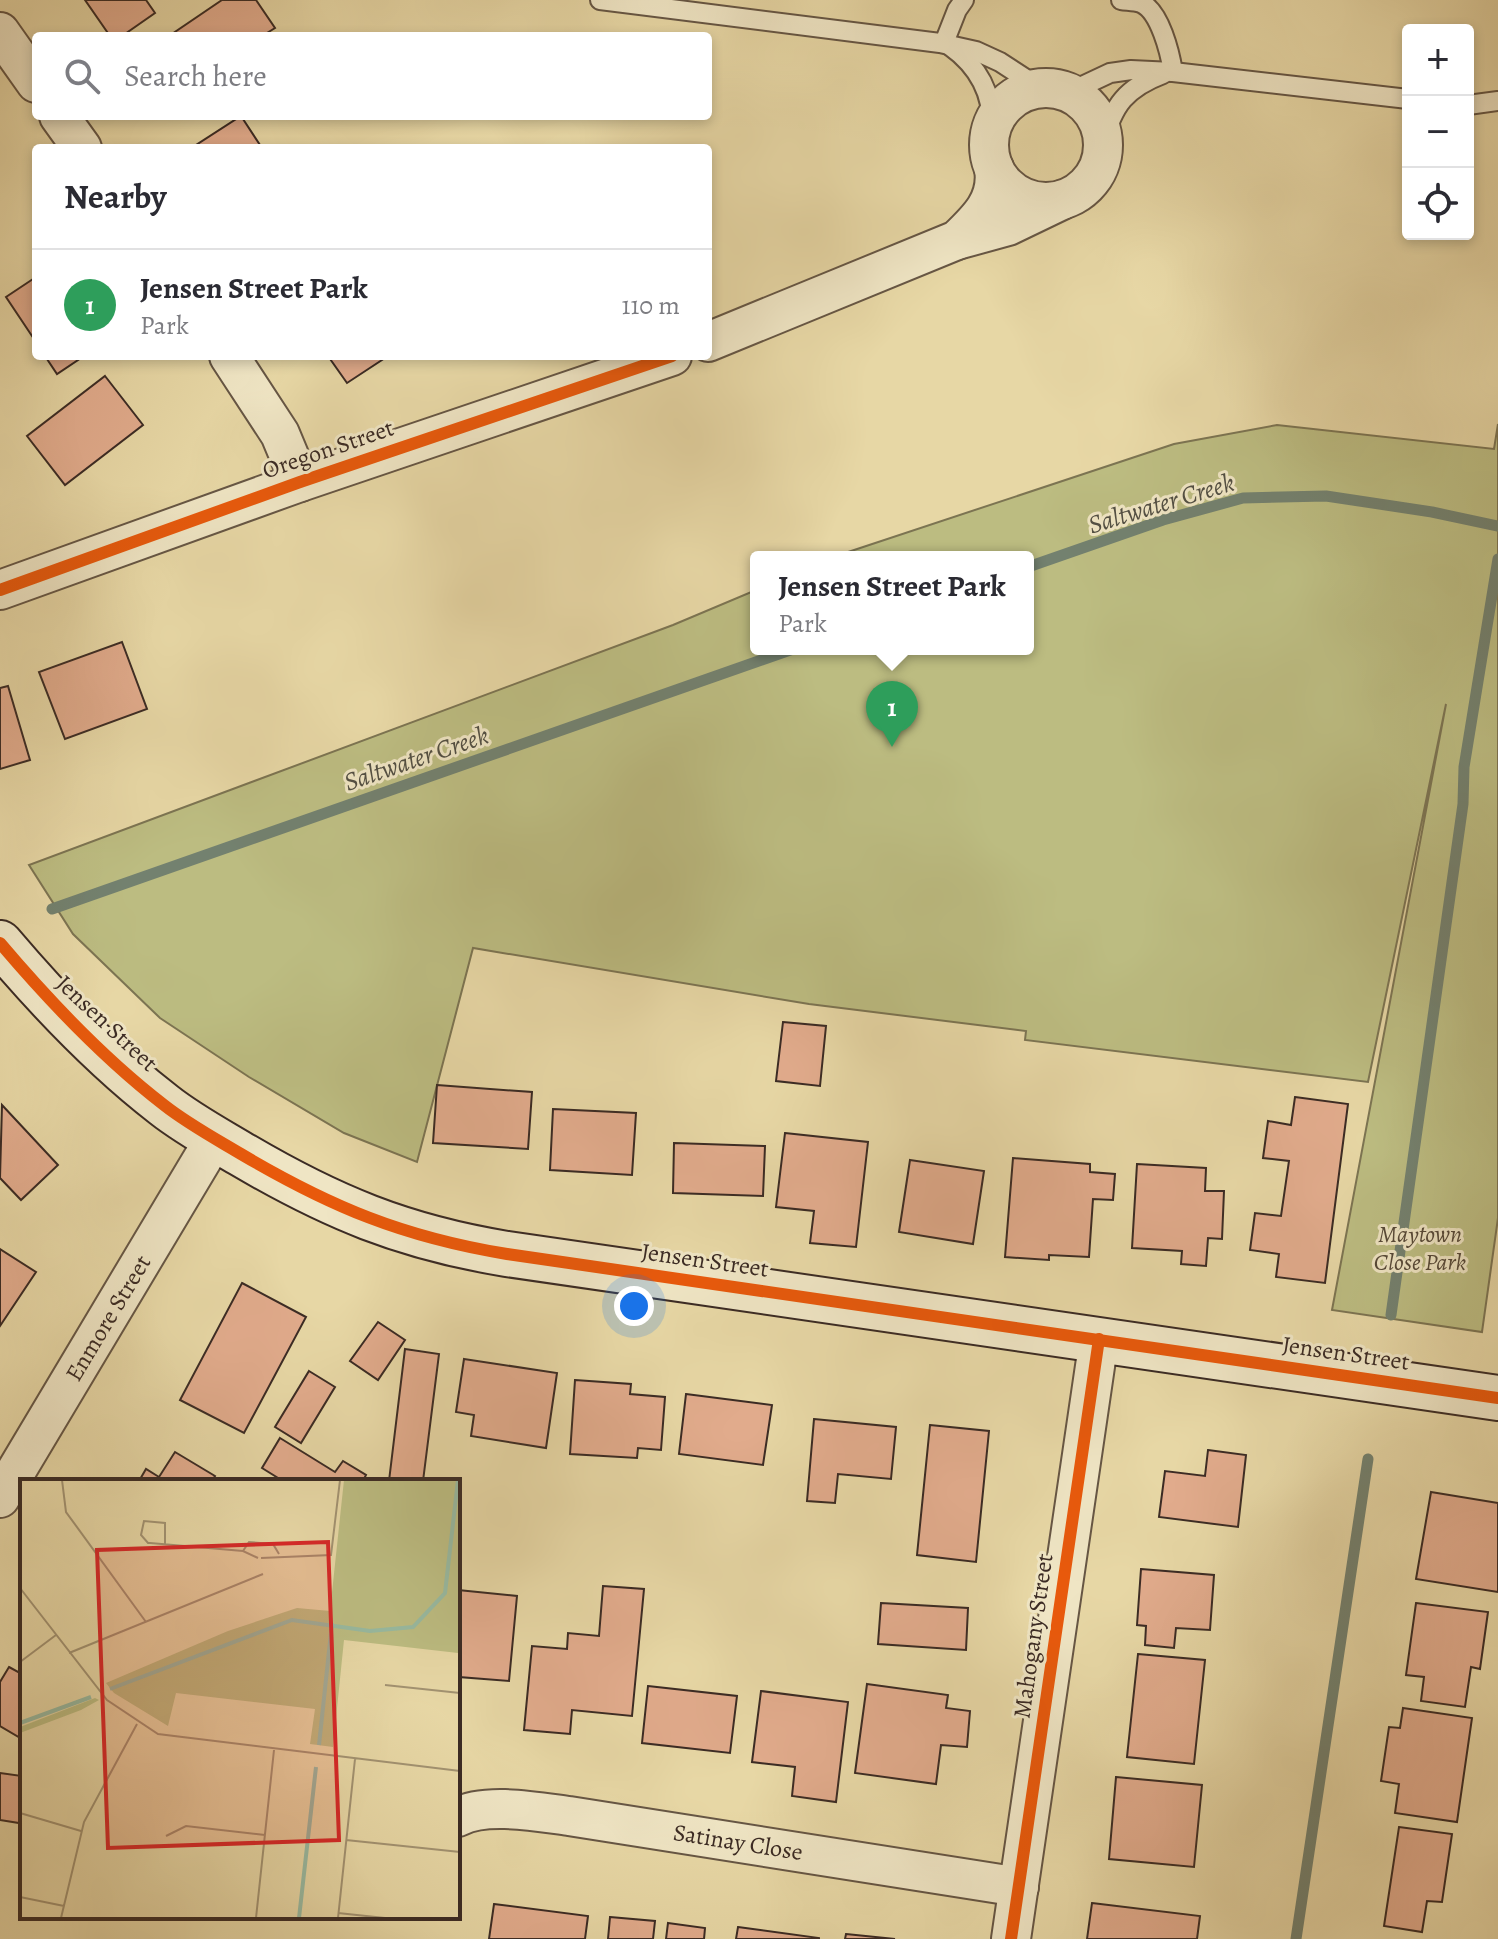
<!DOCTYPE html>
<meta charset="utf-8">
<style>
body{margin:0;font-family:Alegreya,serif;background:#f7f7f7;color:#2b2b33}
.controls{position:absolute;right:24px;top:24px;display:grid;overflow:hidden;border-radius:8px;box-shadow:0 4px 12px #0003}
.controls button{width:72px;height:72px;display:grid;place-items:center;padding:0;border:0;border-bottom:2px solid #e1e1e2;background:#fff;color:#2b2b33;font:40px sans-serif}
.you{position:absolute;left:634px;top:1306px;width:28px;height:28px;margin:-20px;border:6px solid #fff;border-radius:50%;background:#1a73e8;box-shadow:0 0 0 12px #1a73e833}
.badge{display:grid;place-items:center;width:52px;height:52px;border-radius:50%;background:#8f2418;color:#fff;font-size:26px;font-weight:700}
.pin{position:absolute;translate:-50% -66px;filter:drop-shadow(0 2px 4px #0008)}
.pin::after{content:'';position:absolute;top:42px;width:28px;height:24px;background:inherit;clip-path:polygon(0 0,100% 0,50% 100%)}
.popup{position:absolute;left:750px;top:551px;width:284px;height:104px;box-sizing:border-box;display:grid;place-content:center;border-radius:8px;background:#fff;filter:drop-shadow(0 2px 6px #0005);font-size:26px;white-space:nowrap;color:#7c7c81}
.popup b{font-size:30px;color:#2b2b33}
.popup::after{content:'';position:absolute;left:50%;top:100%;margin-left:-16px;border:16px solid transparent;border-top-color:#fff}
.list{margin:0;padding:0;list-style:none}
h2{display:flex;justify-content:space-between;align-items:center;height:104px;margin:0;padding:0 32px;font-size:34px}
h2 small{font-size:26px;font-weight:400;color:#7c7c81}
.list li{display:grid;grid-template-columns:52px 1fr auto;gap:24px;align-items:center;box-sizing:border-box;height:112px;padding:0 32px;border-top:2px solid #e1e1e2}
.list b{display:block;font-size:30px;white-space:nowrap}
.list p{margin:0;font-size:26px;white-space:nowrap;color:#7c7c81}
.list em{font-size:26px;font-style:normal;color:#7c7c81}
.icon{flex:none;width:44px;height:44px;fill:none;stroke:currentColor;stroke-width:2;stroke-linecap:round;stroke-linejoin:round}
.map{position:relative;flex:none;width:1498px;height:1939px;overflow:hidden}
.search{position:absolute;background:#fff;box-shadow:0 4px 12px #0003;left:32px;top:32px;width:680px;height:88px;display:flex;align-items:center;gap:20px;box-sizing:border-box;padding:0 28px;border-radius:8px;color:#7c7c81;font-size:30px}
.panel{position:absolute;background:#fff;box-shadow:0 4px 12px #0003;left:32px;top:144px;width:680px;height:216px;border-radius:8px}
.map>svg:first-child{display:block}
</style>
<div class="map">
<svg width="1498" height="1939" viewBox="0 0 1498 1939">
<rect width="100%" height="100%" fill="#e7d7a5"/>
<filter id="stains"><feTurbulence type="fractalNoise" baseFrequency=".0025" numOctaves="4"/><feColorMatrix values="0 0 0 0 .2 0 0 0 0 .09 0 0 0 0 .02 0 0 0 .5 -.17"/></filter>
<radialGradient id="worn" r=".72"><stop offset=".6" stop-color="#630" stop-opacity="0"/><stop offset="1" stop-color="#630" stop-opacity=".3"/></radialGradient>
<polygon fill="#bcbc81" stroke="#7c7452" stroke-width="2" points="1498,424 1498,1218 1482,1332 1332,1310 1446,704 1368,1082 1025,1040 1026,1031 809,1004 473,948 417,1162 344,1133 249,1077 160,1018 73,934 29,865 673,625 756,590 756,649 1028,649 1028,557 833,557 1174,444 1277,425 1494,449"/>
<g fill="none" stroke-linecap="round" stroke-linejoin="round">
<g stroke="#73816f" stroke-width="11">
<polyline points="1028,567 1163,520 1243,498 1326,496 1432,512 1498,526"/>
<polyline points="52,909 793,649"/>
<polyline points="1391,1315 1463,804 1464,767 1498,559"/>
<polyline points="1296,1939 1368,1459"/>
</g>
</g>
<g fill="#e1ab8c" stroke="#3b2b24" stroke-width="2">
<polygon points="85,0 146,0 155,13 122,36 110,36"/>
<polygon points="222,0 256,0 275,28 262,36 169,36"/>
<polygon points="241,116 262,148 194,148 193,147"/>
<polygon points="36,277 36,342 6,297"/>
<polygon points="45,356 84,356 57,374"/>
<polygon points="328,356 388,356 347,383"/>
<polygon points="105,376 143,425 65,485 27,436"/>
<polygon points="122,642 147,709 65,739 39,672"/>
<polygon points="8,686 30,760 0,769 0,688"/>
<polygon points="783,1022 826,1026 820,1086 776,1081"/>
<polygon points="437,1085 532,1092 528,1149 433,1143"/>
<polygon points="1295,1097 1348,1104 1325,1283 1276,1277 1279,1254 1250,1250 1255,1213 1281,1216 1289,1161 1263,1158 1268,1121 1291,1125"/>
<polygon points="2,1105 58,1165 21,1200 0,1178"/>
<polygon points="553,1109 636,1113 632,1175 550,1170"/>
<polygon points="785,1133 868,1142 856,1247 810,1243 814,1211 776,1207"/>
<polygon points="674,1143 765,1146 763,1196 673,1193"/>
<polygon points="1013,1158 1090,1164 1090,1172 1115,1174 1113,1200 1093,1199 1089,1257 1049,1255 1049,1260 1005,1257"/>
<polygon points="910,1160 984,1171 973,1244 899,1232"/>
<polygon points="1137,1164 1206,1168 1205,1191 1224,1191 1222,1239 1208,1238 1206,1266 1181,1264 1182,1251 1132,1248"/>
<polygon points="0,1249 36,1272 0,1326"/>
<polygon points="242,1283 306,1317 244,1433 180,1400"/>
<polygon points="378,1322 405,1340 378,1380 350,1361"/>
<polygon points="405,1349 439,1354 423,1481 389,1481"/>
<polygon points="464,1359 557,1373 546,1448 471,1436 474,1415 456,1412"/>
<polygon points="309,1371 335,1387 301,1443 275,1427"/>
<polygon points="575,1380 631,1384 630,1394 665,1397 661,1450 638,1448 637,1458 570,1454"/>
<polygon points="686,1394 772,1405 763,1465 679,1454"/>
<polygon points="814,1419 896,1427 891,1479 838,1474 835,1503 807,1501"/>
<polygon points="930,1425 989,1431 976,1562 917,1555"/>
<polygon points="280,1438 335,1472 343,1461 366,1475 363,1481 283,1481 262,1468"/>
<polygon points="1208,1450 1246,1455 1238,1527 1159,1517 1165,1471 1205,1476"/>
<polygon points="175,1452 215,1476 212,1481 139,1481 146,1469 159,1477"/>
<polygon points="1431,1492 1498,1503 1498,1592 1416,1579"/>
<polygon points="1141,1569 1214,1575 1210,1630 1176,1628 1174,1648 1145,1645 1146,1626 1137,1625"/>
<polygon points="603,1586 644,1589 632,1716 572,1710 570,1734 524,1730 532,1646 567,1649 568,1633 599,1636"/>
<polygon points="458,1590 517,1596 509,1681 459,1677"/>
<polygon points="881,1603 968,1608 966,1650 878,1644"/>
<polygon points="1416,1603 1488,1612 1480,1669 1471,1667 1465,1707 1421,1701 1424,1677 1406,1675"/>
<polygon points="1138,1654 1205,1660 1194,1764 1127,1757"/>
<polygon points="9,1667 22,1674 22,1739 0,1726 0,1682"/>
<polygon points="867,1684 948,1695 946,1708 970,1711 967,1747 941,1745 936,1784 855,1773"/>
<polygon points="648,1686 737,1696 730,1753 642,1743"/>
<polygon points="761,1691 848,1702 836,1802 792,1796 795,1767 752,1762"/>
<polygon points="1403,1708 1472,1718 1457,1822 1395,1813 1399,1784 1381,1781 1389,1727 1400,1728"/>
<polygon points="0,1773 22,1776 19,1823 0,1820"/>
<polygon points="1116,1777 1202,1785 1194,1867 1109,1859"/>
<polygon points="1399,1827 1452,1834 1442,1902 1427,1901 1422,1932 1384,1926"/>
<polygon points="1092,1903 1200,1916 1197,1939 1087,1939"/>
<polygon points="494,1904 588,1916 585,1939 489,1939"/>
<polygon points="610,1917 655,1921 653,1939 608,1939"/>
<polygon points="668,1923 705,1928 704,1939 666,1939"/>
<polygon points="738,1927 819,1938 819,1939 736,1939"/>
<polygon points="846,1934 895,1939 845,1939"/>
</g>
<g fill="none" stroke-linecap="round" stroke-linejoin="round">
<g stroke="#665644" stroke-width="22">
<g id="lane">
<polyline points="600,0 940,43 976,51 1000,62 1040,88"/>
<path d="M1121,0C1128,1 1135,1 1141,3C1160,11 1170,53 1173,72"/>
<polyline points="944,43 957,10 964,0"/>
<path d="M950,46C978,66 993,94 992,128"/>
<polyline points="1060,90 1076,89 1110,73 1131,70 1173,72 1408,99"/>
<polyline points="1468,105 1498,101"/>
<path d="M1103,143C1113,105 1126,88 1163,74"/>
</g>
</g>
<g stroke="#665644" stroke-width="42">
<g id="street">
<polyline points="0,32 36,83"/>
<circle cx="1046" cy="145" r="57"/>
<polyline points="59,116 82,148"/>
<polyline points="957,240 1008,226 1062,200"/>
<path d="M708,342L957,240C979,219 999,200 994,168"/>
<polyline points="229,356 280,434 300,482"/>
<polyline points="0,590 300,482 672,356"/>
<polyline points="0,1498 215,1138"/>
<path d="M458,1817C486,1802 538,1812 569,1816L1019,1887"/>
<polyline points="1011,1939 1099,1339"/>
</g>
</g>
<g stroke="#3b2b24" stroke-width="48">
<path id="secondary" d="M0,943C50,1002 103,1058 164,1105C188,1124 216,1139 241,1154C331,1207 403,1237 507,1254L1498,1398"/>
</g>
<use href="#lane" stroke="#efe5c4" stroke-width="18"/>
<use href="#street" stroke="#efe5c4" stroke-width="38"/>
<use href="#secondary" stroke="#efe5c4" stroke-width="44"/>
<g stroke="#efe5c4" stroke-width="17">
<g id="cycleway">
<polyline points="0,590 300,482 672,356"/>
<path d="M0,943C50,1002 103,1058 164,1105C188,1124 216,1139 241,1154C331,1207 403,1237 507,1254L1498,1398"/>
<polyline points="1011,1939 1099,1339"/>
</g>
</g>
<use href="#cycleway" stroke="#e8590c" stroke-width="12"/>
</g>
<g text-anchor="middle" stroke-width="6" stroke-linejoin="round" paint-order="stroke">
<g font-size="24" fill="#3b2b24" stroke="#efe5c4">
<text transform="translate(328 449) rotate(-19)" y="8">Oregon Street</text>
<text transform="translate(107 1023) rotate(43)" y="8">Jensen Street</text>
<text transform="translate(705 1260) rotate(8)" y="8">Jensen Street</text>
<text transform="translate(108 1318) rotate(-59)" y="8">Enmore Street</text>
<text transform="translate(1346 1353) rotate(8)" y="8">Jensen Street</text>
<text transform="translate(1033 1636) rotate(-82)" y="8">Mahogany Street</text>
<text transform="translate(738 1842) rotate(9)" y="8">Satinay Close</text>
</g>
<g font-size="24" font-style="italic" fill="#554837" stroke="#efe5c4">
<text x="1420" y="1242">Maytown<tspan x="1420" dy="28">Close Park</tspan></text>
</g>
<g font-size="26" font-style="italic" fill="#524f43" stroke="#efe5c4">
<text transform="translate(1161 503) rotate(-17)" y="9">Saltwater Creek</text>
<text transform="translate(416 758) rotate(-19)" y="9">Saltwater Creek</text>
</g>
</g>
<g transform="translate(20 1479)">
<rect width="440" height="440" fill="#e7d7a5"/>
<path d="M324,1H440L438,174L324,161L313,268L290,265L295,230L156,214L148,247L94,214L86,204L208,152L277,129L310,132ZM75,219L79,221L61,231L0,254V248Z" fill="#bcbc81"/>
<path fill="none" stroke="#98baa1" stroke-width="4" d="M90,210L272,141L350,152L393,148L425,114L438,1M0,244L71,218M299,266L312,144M279,439L296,288"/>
<path fill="none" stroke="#a29271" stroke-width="2" d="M42,1L46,33L126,143M145,65V44L124,42L121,56L128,64H130L223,72L238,79M223,72L229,63L253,65L259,75M241,79L311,76L320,1M0,109L87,221L138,255L440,292M49,174L243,95M0,183L36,156M365,206L440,214M0,334L61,352M146,357L166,347L245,356M326,361L440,373M0,418L44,427M318,434L365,439M41,439L64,343L117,245M236,439L254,271M318,439L335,280"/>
<path fill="#d62828" fill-opacity="0.15" stroke="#d62828" stroke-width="4" d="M308,63L319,361L88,369L77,71Z"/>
<rect width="440" height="440" fill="none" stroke="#3b2b24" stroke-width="4"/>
</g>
<rect width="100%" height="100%" filter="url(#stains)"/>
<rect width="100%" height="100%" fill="url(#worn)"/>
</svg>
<div class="controls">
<button>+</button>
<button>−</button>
<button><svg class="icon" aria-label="locate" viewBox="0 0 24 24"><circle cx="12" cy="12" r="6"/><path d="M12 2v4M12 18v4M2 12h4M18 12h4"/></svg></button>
</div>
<div class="you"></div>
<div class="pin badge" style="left:892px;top:747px;background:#2e9e5b">1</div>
<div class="popup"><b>Jensen Street Park</b>Park</div>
<div class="search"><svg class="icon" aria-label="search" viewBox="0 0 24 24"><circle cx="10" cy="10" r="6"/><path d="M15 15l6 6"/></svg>Search here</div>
<section class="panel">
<h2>Nearby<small></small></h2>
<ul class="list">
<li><span class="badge" style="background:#2e9e5b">1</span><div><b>Jensen Street Park</b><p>Park</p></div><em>110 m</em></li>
</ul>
</section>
</div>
